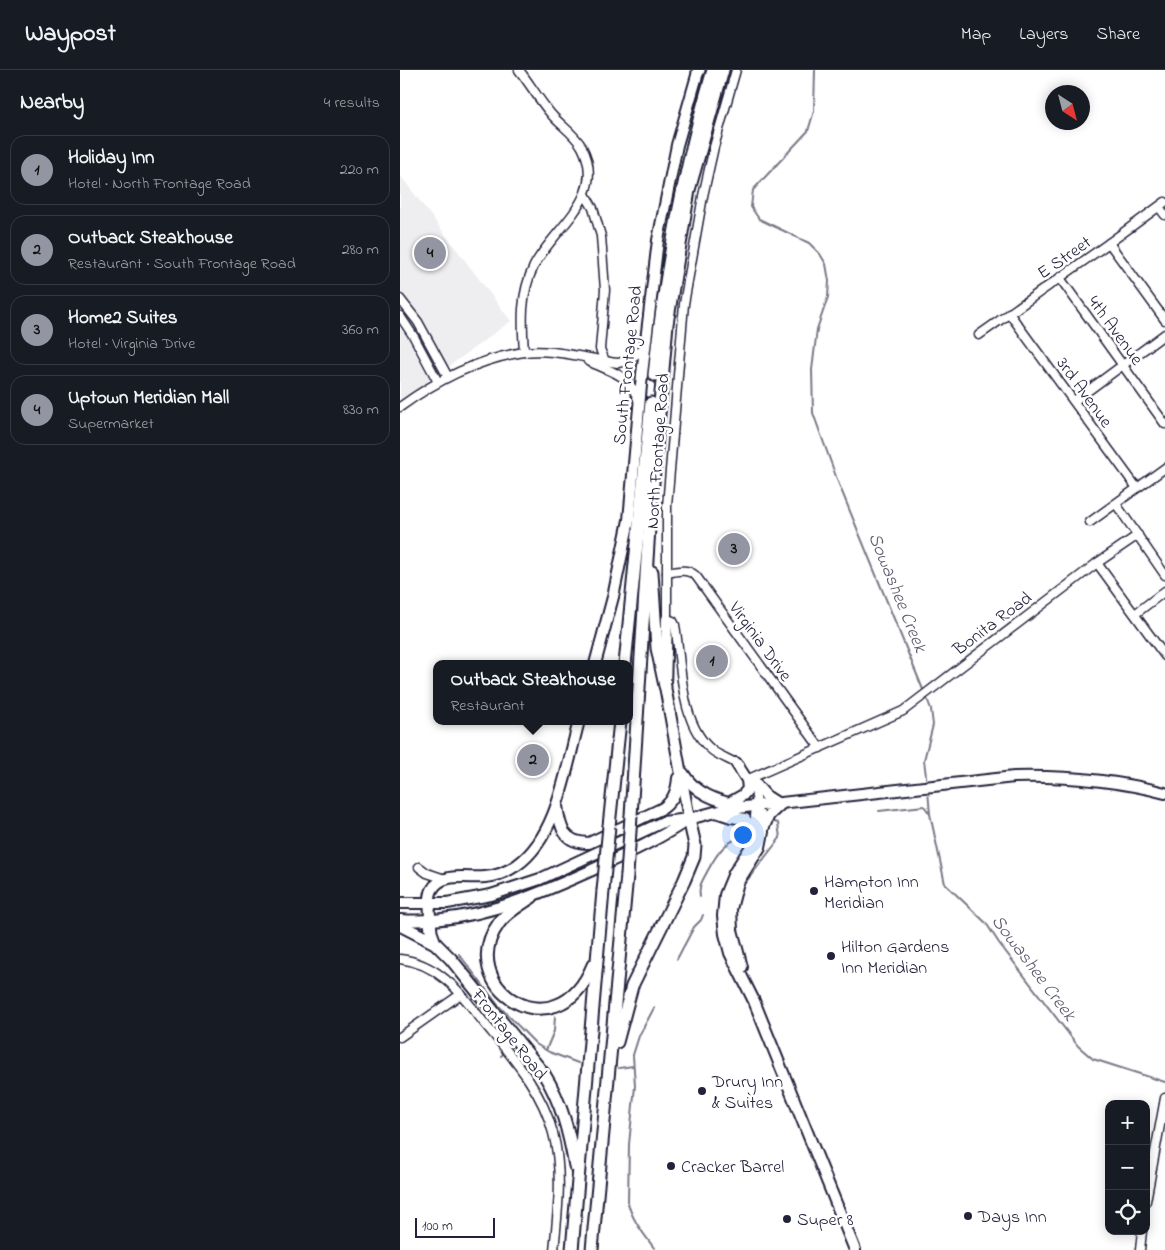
<!DOCTYPE html>
<meta charset="utf-8">
<style>
body{margin:0;font-family:"Indie Flower",sans-serif;background:#20242c;color:#f1f3f6}
.controls{position:absolute;right:15px;bottom:15px;display:grid;overflow:hidden;border-radius:10px;box-shadow:0 2px 12px #0003}
.controls button{width:45px;height:45px;display:grid;place-items:center;padding:0;border:0;border-bottom:1px solid #363941;background:#171b24;color:#f1f3f6;font:25px sans-serif}
.compass{position:absolute;left:645px;top:15px;width:45px;height:45px;border-radius:50%;background:#171b24;box-shadow:0 2px 12px #0003;rotate:144deg}
.scale{position:absolute;left:15px;bottom:12px;width:80px;box-sizing:border-box;padding-left:5px;border:2px solid #22223b;border-top:0;font-size:14px;line-height:18px;white-space:nowrap;color:#22223b;-webkit-text-stroke:4px #fff;paint-order:stroke}
.you{position:absolute;left:342px;top:764px;width:18px;height:18px;margin:-12px;border:4px solid #fff;border-radius:50%;background:#1a73e8;box-shadow:0 0 0 8px #1a73e833}
.badge{display:grid;place-items:center;width:32px;height:32px;border-radius:50%;background:#9495a2;color:#111;font-size:16px;font-weight:700}
.pin{position:absolute;translate:-50% -50%;border:2px solid #fff;box-shadow:0 1px 5px #0006}
.popup{position:absolute;left:33px;top:590px;width:200px;height:65px;box-sizing:border-box;display:grid;place-content:center;border-radius:10px;background:#171b24;filter:drop-shadow(0 1px 4px #0005);font-size:16px;white-space:nowrap;color:#9ea1a6}
.popup b{font-size:19px;color:#f1f3f6}
.popup::after{content:'';position:absolute;left:50%;top:100%;margin-left:-10px;border:10px solid transparent;border-top-color:#171b24}
.list{margin:0;padding:0;list-style:none}
h2{display:flex;justify-content:space-between;align-items:center;height:65px;margin:0;padding:0 20px;font-size:21px}
h2 small{font-size:16px;font-weight:400;color:#9ea1a6}
.list li{display:grid;grid-template-columns:32px 1fr auto;gap:15px;align-items:center;box-sizing:border-box;height:70px;margin:0 10px 10px;padding:0 10px;border:1px solid #363941;border-radius:15px}
.list b{display:block;font-size:19px;white-space:nowrap}
.list p{margin:0;font-size:16px;white-space:nowrap;color:#9ea1a6}
.list em{font-size:16px;font-style:normal;color:#9ea1a6}
.icon{flex:none;width:28px;height:28px;fill:none;stroke:currentColor;stroke-width:2;stroke-linecap:round;stroke-linejoin:round}
.map{position:relative;flex:none;width:765px;height:1180px;overflow:hidden}
header{display:flex;align-items:center;gap:30px;box-sizing:border-box;height:70px;padding:0 25px;background:#171b24;border-bottom:1px solid #363941}
header strong{font-size:24px}
nav{display:flex;gap:28px;margin-inline-start:auto;font-size:18px}
main{display:flex}
aside{flex:1;background:#171b24}
.map>svg:first-child{display:block}
</style>
<header>
<strong>Waypost</strong>
<nav><a>Map</a><a>Layers</a><a>Share</a></nav>
</header>
<main>
<aside>
<h2>Nearby<small>4 results</small></h2>
<ul class="list">
<li><span class="badge">1</span><div><b>Holiday Inn</b><p>Hotel · North Frontage Road</p></div><em>220 m</em></li>
<li><span class="badge">2</span><div><b>Outback Steakhouse</b><p>Restaurant · South Frontage Road</p></div><em>280 m</em></li>
<li><span class="badge">3</span><div><b>Home2 Suites</b><p>Hotel · Virginia Drive</p></div><em>360 m</em></li>
<li><span class="badge">4</span><div><b>Uptown Meridian Mall</b><p>Supermarket</p></div><em>830 m</em></li>
</ul>
</aside>
<div class="map">
<svg width="765" height="1180" viewBox="0 0 765 1180">
<rect width="100%" height="100%" fill="#fff"/>
<filter id="ink" filterUnits="userSpaceOnUse"><feTurbulence type="fractalNoise" baseFrequency=".02" numOctaves="2"/><feDisplacementMap in="SourceGraphic" scale="10" xChannelSelector="R" yChannelSelector="G"/><feConvolveMatrix kernelMatrix="1 2 1 2 8 2 1 2 1" color-interpolation-filters="sRGB"/></filter>
<g filter="url(#ink)">
<polygon fill="#eeeef1" points="0,105 111,251 0,332"/>
<g fill="none" stroke-linecap="round" stroke-linejoin="round">
<g stroke="#7a7a88" stroke-width="2">
<polyline points="415,0 414,41 408,61 353,120 351,137 359,149 409,173 420,184 426,194 429,211 428,227 417,259 412,300 413,343 438,412 524,622"/>
<polyline points="526,626 531,639 533,655 524,690 527,714"/>
<polyline points="528,721 530,744 545,814 586,853 599,873 678,976 693,989 765,1012"/>
<polyline points="479,741 524,736 530,744"/>
<polyline points="339,824 342,821 342,817 380,768 378,753 369,751"/>
<path d="M300,827C298,816 302,812 307,802C316,785 327,765 350,768"/>
<polyline points="59,884 98,935 136,974 149,982 178,993"/>
<polyline points="277,889 294,857 301,850 303,845"/>
<polyline points="111,977 113,976"/>
<polyline points="146,980 154,961 155,946"/>
<polyline points="101,986 103,984"/>
<polyline points="219,998 233,996"/>
<path d="M254,1178C244,1164 232,1150 228,1133L229,1074L235,1016L233,985L239,966L254,938"/>
</g>
<g stroke="#22223b" stroke-width="11">
<g id="minor">
<path d="M119,0C130,14 139,30 151,44C160,55 174,63 182,77C208,127 154,157 134,196C120,224 122,253 124,282"/>
<path d="M336,0L314,77L303,126L284,234L267,436V549L273,551L275,555C282,594 279,655 313,681C321,687 332,690 340,696"/>
<polyline points="185,124 193,138 201,166 205,220 200,279 205,291"/>
<polyline points="759,137 765,145"/>
<polyline points="709,173 765,250"/>
<polyline points="660,208 765,354"/>
<polyline points="0,229 18,252 48,307"/>
<polyline points="609,243 737,418"/>
<polyline points="0,246 14,267 38,312"/>
<polyline points="579,265 709,173 765,132"/>
<path d="M188,291C213,303 229,303 239,332"/>
<polyline points="674,331 765,264"/>
<path d="M0,337C37,310 78,289 124,282C149,279 171,285 195,289C203,290 211,293 218,293C228,292 237,284 244,278"/>
<polyline points="716,434 765,505"/>
<polyline points="690,452 765,398"/>
<polyline points="697,493 765,586"/>
<path d="M267,503C278,501 287,498 296,506L420,678"/>
<polyline points="735,544 765,521"/>
<polyline points="351,708 503,641 697,493 738,465"/>
<polyline points="354,712 357,735"/>
<polyline points="19,797 27,803 45,809"/>
<path d="M0,889C16,891 32,898 45,909C61,921 72,938 85,954C113,988 142,1020 153,1063C163,1101 158,1141 154,1180"/>
<polyline points="0,967 61,924"/>
<polyline points="746,1131 765,1028"/>
<polyline points="740,1180 742,1161"/>
</g>
</g>
<g stroke="#22223b" stroke-width="14">
<g id="major">
<polyline points="267,549 265,616 289,749"/>
<polyline points="195,594 213,527 229,450 242,304 258,170 277,75 298,2"/>
<path d="M283,703C295,724 318,731 340,736"/>
<polyline points="353,711 366,726 377,733"/>
<polyline points="327,734 343,725 348,719 347,710 336,693"/>
<polyline points="357,735 354,772 334,803 325,825 323,846 325,864 330,883 354,931 455,1180"/>
<path d="M157,736C160,757 163,773 189,773L263,738C274,730 277,720 278,708"/>
<polyline points="316,742 331,747 345,749 355,763"/>
<polyline points="363,759 369,745 382,733"/>
<path d="M0,833H47L91,825L140,809L263,752L289,749L315,742L345,737L614,707C665,706 715,710 765,723"/>
<path d="M0,850C68,855 130,828 190,801C224,785 258,770 289,749"/>
<path d="M30,850C30,840 28,828 32,820C42,801 69,809 85,807C97,806 107,802 117,795C158,766 166,698 179,651"/>
<polyline points="342,897 332,860 331,839 338,812 360,777 363,762 361,746"/>
</g>
</g>
<g stroke="#22223b" stroke-width="15">
<g id="highway">
<polyline points="298,2 299,0"/>
<path d="M254,305C265,201 283,100 313,0"/>
<polyline points="252,502 257,578 265,616"/>
<polyline points="225,594 251,333"/>
<polyline points="231,746 249,458 267,254 289,120 323,0"/>
<polyline points="209,756 220,651"/>
<path d="M132,827C120,835 107,842 99,853C53,916 156,985 193,895"/>
<polyline points="30,850 31,862 35,873"/>
<path d="M0,855L35,873L51,889L144,1004C162,1033 169,1063 175,1096"/>
<polyline points="217,972 232,916 284,811 294,787 295,775 289,749"/>
<polyline points="172,1180 203,821"/>
<polyline points="192,1180 227,805"/>
</g>
</g>
<use href="#minor" stroke="#fff" stroke-width="8"/>
<use href="#major" stroke="#fff" stroke-width="10"/>
<use href="#highway" stroke="#fff" stroke-width="11"/>
<g stroke="#22223b" stroke-width="15" stroke-linecap="butt">
<g id="highway-bridge">
<polyline points="227,805 231,746"/>
<polyline points="203,821 209,756"/>
</g>
</g>
<use href="#highway-bridge" stroke="#fff" stroke-width="11"/>
</g>
</g>
<g fill="#22223b" stroke="#fff" stroke-width="2">
<circle cx="414" cy="821" r="5"/>
<circle cx="431" cy="886" r="5"/>
<circle cx="302" cy="1021" r="5"/>
<circle cx="271" cy="1096" r="5"/>
<circle cx="568" cy="1146" r="5"/>
<circle cx="387" cy="1149" r="5"/>
</g>
<g text-anchor="middle" stroke-width="5" stroke-linejoin="round" paint-order="stroke">
<g font-size="18" fill="#22223b" stroke="#fff">
<text transform="translate(664 187) rotate(-35)" y="6">E Street</text>
<text transform="translate(716 260) rotate(54)" y="6">4th Avenue</text>
<text transform="translate(227 295) rotate(-84)" y="6">South Frontage Road</text>
<text transform="translate(685 322) rotate(54)" y="6">3rd Avenue</text>
<text transform="translate(257 381) rotate(-86)" y="6">North Frontage Road</text>
<text transform="translate(592 553) rotate(-37)" y="6">Bonita Road</text>
<text transform="translate(361 571) rotate(54)" y="6">Virginia Drive</text>
<text transform="translate(110 964) rotate(52)" y="6">Frontage Road</text>
</g>
<g font-size="18" fill="#22223b" stroke="#fff" text-anchor="start">
<text x="424" y="817">Hampton Inn<tspan x="424" dy="21">Meridian</tspan></text>
<text x="441" y="882">Hilton Gardens<tspan x="441" dy="21">Inn Meridian</tspan></text>
<text x="312" y="1017">Drury Inn<tspan x="312" dy="21">&amp; Suites</tspan></text>
<text x="281" y="1102">Cracker Barrel</text>
<text x="578" y="1152">Days Inn</text>
<text x="397" y="1155">Super 8</text>
</g>
<g font-size="19" font-style="italic" fill="#5c5c6f" stroke="#fff">
<text transform="translate(499 522) rotate(68)" y="7">Sowashee Creek</text>
<text transform="translate(635 897) rotate(53)" y="7">Sowashee Creek</text>
</g>
</g>
</svg>
<div class="controls">
<button>+</button>
<button>−</button>
<button><svg class="icon" aria-label="locate" viewBox="0 0 24 24"><circle cx="12" cy="12" r="6"/><path d="M12 2v4M12 18v4M2 12h4M18 12h4"/></svg></button>
</div>
<svg class="compass" viewBox="-18 -18 36 36"><path d="M0-13l5 13h-10z" fill="#e53935"/><path d="M0 13l5-13h-10z" fill="#9ea1a6"/></svg>
<div class="scale">100 m</div>
<div class="you"></div>
<div class="pin badge" style="left:312px;top:591px">1</div>
<div class="pin badge" style="left:133px;top:690px">2</div>
<div class="popup"><b>Outback Steakhouse</b>Restaurant</div>
<div class="pin badge" style="left:334px;top:479px">3</div>
<div class="pin badge" style="left:30px;top:183px">4</div>
</div>
</main>
